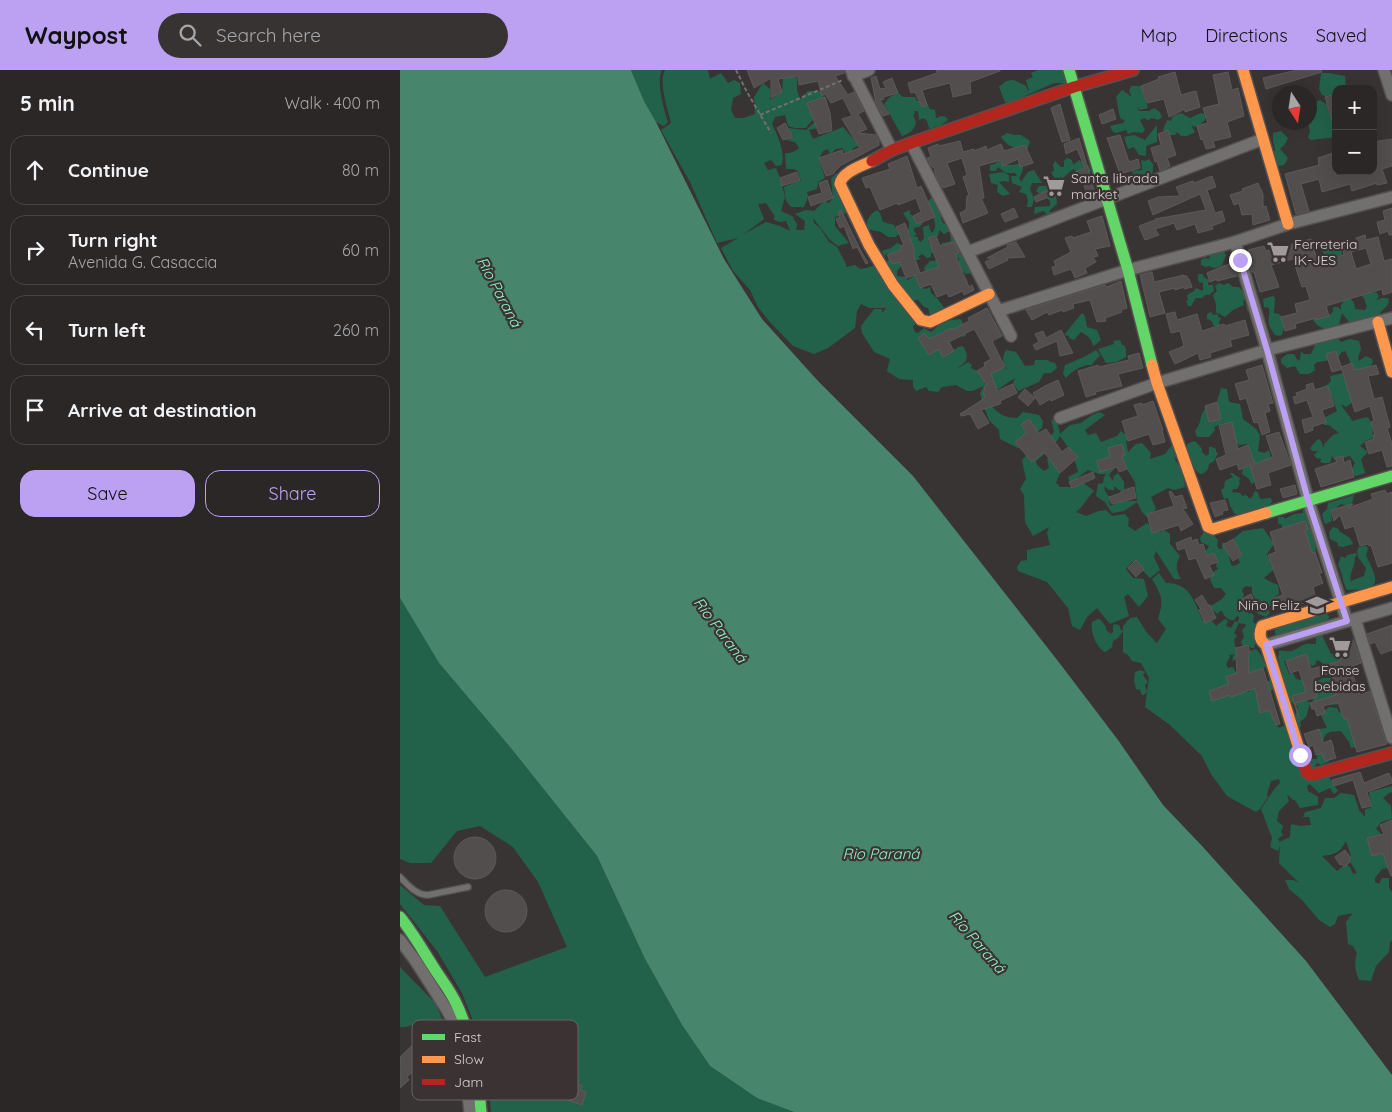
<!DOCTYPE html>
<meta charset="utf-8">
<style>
body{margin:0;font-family:Quicksand,sans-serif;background:#373333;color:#f1f3f6}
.controls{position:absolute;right:15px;top:15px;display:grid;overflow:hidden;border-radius:10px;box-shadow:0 5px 20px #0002}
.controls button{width:45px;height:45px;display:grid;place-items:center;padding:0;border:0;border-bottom:1px solid #474444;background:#2b2727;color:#f1f3f6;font:25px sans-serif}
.compass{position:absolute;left:872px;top:15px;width:45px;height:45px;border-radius:50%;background:#2b2727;box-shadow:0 5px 20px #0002;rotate:168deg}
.stop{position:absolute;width:15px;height:15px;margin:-11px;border:4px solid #bca0f2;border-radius:50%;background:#fff}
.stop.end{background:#bca0f2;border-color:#fff;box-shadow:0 1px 5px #0008}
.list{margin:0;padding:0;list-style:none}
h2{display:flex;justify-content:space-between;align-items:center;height:65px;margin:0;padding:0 20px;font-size:21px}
h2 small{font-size:16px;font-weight:400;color:#a6a5a7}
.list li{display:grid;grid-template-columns:32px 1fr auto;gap:15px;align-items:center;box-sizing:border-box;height:70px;margin:0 10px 10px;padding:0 10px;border:1px solid #474444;border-radius:15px}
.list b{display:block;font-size:19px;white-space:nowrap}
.list p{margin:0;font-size:16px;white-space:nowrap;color:#a6a5a7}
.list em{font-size:16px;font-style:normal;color:#a6a5a7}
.actions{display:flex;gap:10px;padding:15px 20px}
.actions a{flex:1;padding:11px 0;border:1px solid #bca0f2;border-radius:15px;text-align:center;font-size:18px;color:#bca0f2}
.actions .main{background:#bca0f2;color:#111}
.icon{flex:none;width:28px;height:28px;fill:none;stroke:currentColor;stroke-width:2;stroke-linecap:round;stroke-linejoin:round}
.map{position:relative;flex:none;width:992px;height:1042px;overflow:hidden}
header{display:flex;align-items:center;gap:30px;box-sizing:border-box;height:70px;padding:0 25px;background:#bca0f2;color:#111}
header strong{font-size:24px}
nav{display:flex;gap:28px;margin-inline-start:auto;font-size:18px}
.search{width:350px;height:45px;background:#373333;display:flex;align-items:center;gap:12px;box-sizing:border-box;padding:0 18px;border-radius:28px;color:#a6a5a7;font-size:19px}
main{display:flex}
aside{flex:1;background:#2b2727}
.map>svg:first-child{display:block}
</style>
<header>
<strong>Waypost</strong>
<div class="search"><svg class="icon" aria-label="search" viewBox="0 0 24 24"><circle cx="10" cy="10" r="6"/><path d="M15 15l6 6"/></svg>Search here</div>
<nav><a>Map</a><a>Directions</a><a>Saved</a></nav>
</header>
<main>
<aside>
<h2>5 min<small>Walk · 400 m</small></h2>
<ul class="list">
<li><svg class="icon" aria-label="ahead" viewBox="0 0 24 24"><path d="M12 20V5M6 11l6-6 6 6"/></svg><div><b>Continue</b></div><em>80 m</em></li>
<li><svg class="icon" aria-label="right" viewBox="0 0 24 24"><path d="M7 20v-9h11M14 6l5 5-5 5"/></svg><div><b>Turn right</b><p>Avenida G. Casaccia</p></div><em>60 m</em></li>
<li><svg class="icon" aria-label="left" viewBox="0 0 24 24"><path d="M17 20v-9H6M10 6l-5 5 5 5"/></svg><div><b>Turn left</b></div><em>260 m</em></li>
<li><svg class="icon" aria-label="arrive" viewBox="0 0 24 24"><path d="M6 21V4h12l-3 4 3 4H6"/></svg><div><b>Arrive at destination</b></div></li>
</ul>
<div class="actions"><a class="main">Save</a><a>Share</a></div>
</aside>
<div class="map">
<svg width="992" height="1042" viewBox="0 0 992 1042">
<rect width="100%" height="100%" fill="#393434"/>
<g fill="#23624a" fill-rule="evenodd">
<path d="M231,0H262C256,12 264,39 268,52L264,56L256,52L244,31Z"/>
<path d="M265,0H308L310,9L321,3L328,13L334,10L340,13L341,24L333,28L331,40L335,48H344L355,44L354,27L363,13L370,19V30L382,22L383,8L394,6L397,8V20L400,29L408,21H422L423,28L407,33L412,46L414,48L406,58H395L388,56L385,45L375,47L372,54C378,66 385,82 382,95L376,96L371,90L364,93L368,100L376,98L380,108L385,127L381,141L394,147L393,148L397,154L396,160H404L405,151L395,144L406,140L414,141L424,131L429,133L433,128L431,108L437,103L446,143L435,147V156L449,173L438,176L430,170L413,148L414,153L420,158L429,172L437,177L446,194V197L455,195L460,199C469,198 477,194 486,193L490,188L488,183L484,186L482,181L491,178L497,173L501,175L509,188L514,185L510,178L506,179L503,173V169L511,166L505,161L509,158V152L503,143L510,140V144L523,152C521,157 519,157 514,158V161L517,165L513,166L518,167V170L521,172L524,168L523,157L529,155L530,160L532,163C541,154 528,142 528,131L533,126L543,141C540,147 540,149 544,154H550L551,159L548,162L544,164L539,160L538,166L530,168L528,170L529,174L535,178V183H531V187L527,188L522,184L518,187L521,189L516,190V192L502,195L497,201V206L505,207L508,210L515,205L520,210L518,217L526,219L530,217L531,223L537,228L545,239L530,245L528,238L524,237L518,230H512L516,253L513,257L515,262L518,263L524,258L531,262L544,251L560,249L562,251L566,266L561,267L543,261V268L551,280L556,279L558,277L563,276L567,284L566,291L557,299L568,292L572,295L571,298L582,303L585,315L595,295L607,299C602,292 602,288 606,280L616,282L625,296L634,295L635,290H648L650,292L655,293L657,298L651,303H644L639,312L618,321L613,313L615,308C606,313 601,318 592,323L591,335C598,344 605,348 617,348L623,342L639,345L643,351L642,358L618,378L600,369L599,360L589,350L584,337L580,323L584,316L572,321H567L556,315L542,317L538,322L529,321L526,317L516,321L513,317V310L499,309L487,301L490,289L474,282L462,263L461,256L474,239H482V243L486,238H469L461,234L457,241L455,258L428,278L414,284L393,276L369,251L358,237L350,220L333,201L321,178L338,168L317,173L290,112L261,60L271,53C268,40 258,12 265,0ZM366,133L374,145V150L380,152L386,151L390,161L380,156L366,152L344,164L364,149L358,134Z"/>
<polygon points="638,0 667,0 665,13 654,13 609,33 605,32 599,17 606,11 614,10 626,16 627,19 629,21 626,10 633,7 631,3"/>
<polygon points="921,3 928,3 945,6 946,18 945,19 936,19 936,27 931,28 922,25 919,19"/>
<path d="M731,16H741L748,38L740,40L737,36L739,41H749L754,38L761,43H760L762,47L758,50L752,48L748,50L744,48L740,50L745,60L742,63L734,62L728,64L726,60L716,63L713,62L710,56L723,53L725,50L721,49C718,43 718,34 716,27L722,20L732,27L729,21Z"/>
<path d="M498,23L503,27H515L517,31L523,30L527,33L530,39L535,40L536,48L541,46L546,47L548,50L541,55L530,59L528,55L527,51L524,48L519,50L518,41H514L515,44L513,45L516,52C514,61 510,63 502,66L484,34L490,27Z"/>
<polygon points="920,30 927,35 929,43 936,46 936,67 911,70 908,68 910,61 908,53 909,52 910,48 912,45 913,34"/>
<path d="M781,43L790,48L801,43L805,44L806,48C803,53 800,55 795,57L791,55L795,62L787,66H781L777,62L775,65H768L763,60L767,50L771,51L773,46Z"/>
<path d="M415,52L417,58L409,60L413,69L443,57L456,72H466V74L453,78L451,82L447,85L442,78L436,79L430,84L428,79L423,81L419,89L425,108L418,112L417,119L407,122L408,127L404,137H391L386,131L384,117L401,110L398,101L394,99H386L385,83C390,84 396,81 399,78L395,72L386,70L394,67L388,58L406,60Z"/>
<polygon points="757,55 757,72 746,76 746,86 739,85 734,77 728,79 724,67 734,65 745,70"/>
<polygon points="881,61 888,68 885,74 880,79 888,88 884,95 876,96 872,83 875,81 873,70 873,63"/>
<path d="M607,63L614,65H621L630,71L628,78C616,80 608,77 601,67Z"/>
<polygon points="667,88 672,90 673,95 679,90 688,95 691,100 689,106 678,106 676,101 673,99 664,107 663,112 657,113 651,102 654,101 653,95 655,91 661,97 664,97 664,91"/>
<polygon points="749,89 753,94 753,101 749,110 736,115 732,101 742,100 741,90 745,91"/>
<path d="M599,90C605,96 613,96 620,93L623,96V99L620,107H619L621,112L628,102L634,100L642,113H632L630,119L634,129L632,137H627L628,130L626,124L619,122L622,117L612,113L611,106H617L615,103H606L598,97L596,101H590V95L595,94Z"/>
<polygon points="603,102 609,105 609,112 604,111 599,112 610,124 603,126 597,122 598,115 591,113 589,104"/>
<polygon points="639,116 648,116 656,124 657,134 649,141 655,144 642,149 643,145 648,145 643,141 634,144 635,137 650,136 650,131 642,124 642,126 636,121"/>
<path d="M477,140L480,143L483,152L494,155L499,164L495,167H488L481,162L467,159C466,150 469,145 477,140Z"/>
<polygon points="553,163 559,174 556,177 561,182 559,184 566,184 572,203 566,204 559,197 559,188 549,190 527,206 524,198 530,191 534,191 538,188 542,173 549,172 551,171 550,164"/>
<path d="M926,170L931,180H933L936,173L935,171L938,170L940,171L942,185L931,189L928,186H926C922,182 921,179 921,173Z"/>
<path d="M823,180L826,185L822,195C818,198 813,199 809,196L806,197L801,195V190L804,188L809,189L810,184Z"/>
<polygon points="799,204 802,204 805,208 809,210 808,215 813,215 814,221 809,225 805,225 802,228 796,228 791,236 788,236 786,231 788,230 787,225 794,221 796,218 803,221 803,212 800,213 798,210 798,205"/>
<polygon points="819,213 824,215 828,213 833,217 839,217 847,226 852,241 847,241 846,229 843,231 844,235 833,240 825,247 818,243 818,247 821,248 819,252 820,255 817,257 813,255 812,251 807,249 807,244 811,242 813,245 818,244 816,242 816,234 813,225 817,221 815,216"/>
<path d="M969,220L970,223L976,222L979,226L976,230L982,228H988L989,231C988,238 980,240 978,247L955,255L949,252L942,243L939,255L928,260C923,259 913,254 913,248L928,246L933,242V237H938L941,240V235L945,229C951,227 955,232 955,239L965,240L967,237L964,228L960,225Z"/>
<path d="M873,226L875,228L874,243L879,244C886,249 885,259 881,266L875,265C865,252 870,252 869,238L864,237L863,229Z"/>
<path d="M682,243L685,246L687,257L697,260L701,270L695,275L693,276C692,269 687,265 681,262L674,270L669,268V266L664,265Z"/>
<path d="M933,268H937L941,272L950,269L959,271L961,279L958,288L959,291L966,286L972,289L973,292L962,309L954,307L949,289L945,281L942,282L938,287C929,288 927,292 917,292L914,295L915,300L909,304H900L895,296L887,298L881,293V289L887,284H894L898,291L900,289L901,281L904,284H911L917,271H926Z"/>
<polygon points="720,270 722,275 724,275 726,279 726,287 716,292 706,293 698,279 714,274 713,271"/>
<path d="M696,280L700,285C698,289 693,291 692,295C682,294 672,301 666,308L663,304L665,295L684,287Z"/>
<path d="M944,303L954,331L946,337L941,334C944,341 949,344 952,351L967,347C974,354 972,358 973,368L965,371L960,376L968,382L961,389L965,403L956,406L950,402L955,393L950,386L935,390L932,386L930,393H922L920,391L922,389L916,388L914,385L918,381H912L910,378L917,370L920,369L923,376L922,377H924V374L933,365L939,363L929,355H924L922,349L937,341L932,327L920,324L917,319L927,315L931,311L930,306Z"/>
<path d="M821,318L827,319L829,332L840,334L843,349L856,359L860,365L858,381L864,383L869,380L871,388L859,409L852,414L848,408L842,404L843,397L851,385L847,374L840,375L836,373L829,356L824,353L814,357L815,360L809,367H797L795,361C806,347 795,341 817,332Z"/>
<path d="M700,342L705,345L685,360L688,365L696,363L701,372L717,366L721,361L728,367L726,372L728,382L736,374L742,373L751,383L750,389L765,384L772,375L777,381L775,390L782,399L785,417L774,420L768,418L751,427L756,439L747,447L742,442L737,432L724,441L712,443L705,432L696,426L698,414L703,413L704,407L706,404H699L688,400L677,408L694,421C688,427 682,438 676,442L686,446L699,441L706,440L712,446L725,444L729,449L728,456L735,461L747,453L753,458L760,462L764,460L770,464V474L780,486C775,495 776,500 781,509H774L756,481L754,487L760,500L750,508L743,501L738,500L737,494L732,492L726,499L733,508L744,509L748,526L739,537L728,524L724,527L729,546L710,554L697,538L687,547L680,560L672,556L668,538L647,512L618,501L617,497L621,491L627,490V480L650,475L647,463L649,457L633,466L625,452L624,425L620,419L626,409L622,390L638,374L647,369L654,362L651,349L658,355L660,364L670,355L681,353L692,345ZM660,366L673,384L678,402L668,407L672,417H660L656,413L660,403L661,392L653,384L647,389L649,398L644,401L637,395L636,391C646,383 653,377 660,366ZM721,390L735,412L737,431H723L710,436L709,427L705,421L704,416L709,420H714V416L719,420H724V412L718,403L714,406L713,411L709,405Z"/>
<path d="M794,371L797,373L802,379V382L806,386L809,384V377H812L816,379V382L818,383L814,391L809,394L808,399C806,401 804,404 801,404C795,404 789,383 787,378V374Z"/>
<polygon points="830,403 832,403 840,408 839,411 840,413 837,419 833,419 832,422 840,423 842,426 846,425 850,429 853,426 854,422 856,421 858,423 860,429 871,428 872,432 869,435 837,445 835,444 830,436 828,428 824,429 821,420 824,418 825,411 833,407"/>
<polygon points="954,425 952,434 949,437 941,434 931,442 932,451 926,454 924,452 922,444 927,439 928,433"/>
<polygon points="908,439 911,462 914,463 918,472 916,475 915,485 884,462 881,454 878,454 878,447 884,447 885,449 894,444 903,443 903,440"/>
<polygon points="933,457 939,459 939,461 950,468 953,474 943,477 938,476 938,473 930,469 929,462"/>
<path d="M863,458L874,474L867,484L868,488L871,489L870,494L874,495L873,500L864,508L869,511L878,515L879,524L874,527L873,533L868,538L870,543L866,547L858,544L855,541L858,540L859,535L852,523V517L847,516L843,518L842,521L844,525L842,529V534L844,537L842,540L843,541L845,539L849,544L852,543L854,546L853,552L855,553V575L854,578H851L849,576L845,577L842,575L841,572L844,567L842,560L846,556L845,554L839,553L834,563L837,566L834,570L835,576L839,579L838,585L835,590L832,591L834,584L829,585L830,587L826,594L828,598L833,597L835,601L838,603L844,621L849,622L852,615L844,585L852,580L856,579L861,585L866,597L855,601L858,614H864L871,609L876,617L870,622L875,652L879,658C891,653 895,650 898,637L890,631L878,588L879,581C884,580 887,582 892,581C897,579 899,577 903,575C907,573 912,574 916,574V563L922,565L931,584H939L940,592L929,601L921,592L917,590L915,595L912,596L905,589L884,591L889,604L893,603L896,609L901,610L909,608L911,612H915L923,608H931L934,614L933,619L941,634L931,635L923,630L917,632L913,631L912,626L918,621L916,614V615L907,623V631L910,633L906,647L900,652L901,656L898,660V688L926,703L938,721L934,724L930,718L919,723L910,714L907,716L908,721L918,727V735L900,738L895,730H893L889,726L887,725L889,731L879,741L877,751L883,756L881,762L883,765L878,769L880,772L881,771L890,767L891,754L900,756L911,755L909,747H903L905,742L921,738L925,728H934L941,723L954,725L959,740L965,747V739L971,738L969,722L992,716V722L989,723L983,728L991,736L992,749L981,752L976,759L984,767L992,806L987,798L982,799L975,808V812L979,814L982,808H989V818L992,822V871L990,872L989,882L976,896L971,911L959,910C955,900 954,893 957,883L953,876L948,874L946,852L953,843L938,846L935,854L930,857L919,850L902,830L889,819L885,810H893L899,813L879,793L880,776L878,781L870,777L872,768L861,739L875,718L880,713L879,709L871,711L867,724L868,727L860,739L856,742L827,726L811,704L802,686L770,655L745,637L747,622L744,625H742L740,620L736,619L734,611L735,602L741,600L745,602L743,605L748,612L745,615L747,622L749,608L741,593L732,591L728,585L723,582V556L730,548L737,547L747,563L757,573L766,559L758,549C764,530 762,526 752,509L759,503L766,513C791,513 794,532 803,551H812L816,556L825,549L828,551L826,556L831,558L835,551L838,552L839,547L837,546L834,550C828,551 824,546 822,541H820L818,544L809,537L822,529L826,524L821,518H814L810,509L812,503L819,498L816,497L817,492L807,485L806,481L809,476L801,472L800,468L803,463L811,462L818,470L817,476L819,479H822V473H826L831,495L834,496L840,493L838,488L841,484L833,469L843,461ZM946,771L951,786L949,790L957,803L953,804L950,797L946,794L937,801L922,786C935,784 939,784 946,771Z"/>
<path d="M966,476L968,478L966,486C969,491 977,507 975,512C974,515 971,517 969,519L947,520C942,512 943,503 938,495L941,486L945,488L947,485L956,483L957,485L955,487C955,497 949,502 951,512L953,510L964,506L966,498L958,487L957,481L959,477Z"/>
<polygon points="0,528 39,593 110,677 197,786 245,889 282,955 310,996 357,1028 394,1042 91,1042 89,1017 82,982 74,953 62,923 37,881 0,834 0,815 24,835 40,836 85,907 167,877 138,812 113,777 80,756 57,761 31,793 10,793 0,789"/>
<polygon points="925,543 929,546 929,548 919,556 909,555 906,559 880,565 877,566 875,563 875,559"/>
<path d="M698,549L701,550L706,557V560L711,564L713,562V555L716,554L720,556V559L723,561L718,568L713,571L712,577L707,581L705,582C696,577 690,561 692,552Z"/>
<path d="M929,637L937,638L939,642L949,645L956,677L951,678L949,672L941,661C930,662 925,660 923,673L928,678L932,688L928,692L921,695L917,693L914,698L908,694L912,689H917L919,659L927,658L921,645L923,642Z"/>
<path d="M0,897L35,933L48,962L57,994L46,1005L34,1000L27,1010L18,1015L13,1006L21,996L41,987L25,951C16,951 9,959 0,957Z"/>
</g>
<polygon fill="#47866c" points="0,0 231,0 244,31 256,52 324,189 362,249 418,311 513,406 661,595 718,670 763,735 802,776 906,891 992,1005 992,1042 394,1042 357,1028 310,996 282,955 245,889 197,786 110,677 39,593 0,528"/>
<g fill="#524e4e" stroke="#5d5959" fill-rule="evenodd">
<polygon points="347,0 444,0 444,3 435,6 448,25 454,22 464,41 458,44 467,59 458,63 476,65 479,72 479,75 440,96 433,104 426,106 419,88 442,80 443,84 460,78 442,49 452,46 443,28 431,33 425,24 422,26 418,11 399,15 398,6 378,9 382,22 371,28 371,8 354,18"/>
<polygon points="536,0 600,0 600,1 570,12 571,23 553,27 550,13 522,20 527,35 522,37 515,22 511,23 508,13 537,3"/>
<polygon points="897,0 921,0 922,2 866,19 863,8"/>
<polygon points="775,2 781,25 796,21 800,37 785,42 785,39 769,47 764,29 747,33 741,16 759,9 758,7"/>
<polygon points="828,2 832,20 838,18 844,46 827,52 831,67 813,71 815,77 806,79 803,69 801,70 797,56 808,53 803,38 819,34 813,5"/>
<polygon points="476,6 480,19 486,18 483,12 492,8 498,23 483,27 484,29 480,30 489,44 483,46 476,33 471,8"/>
<polygon points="936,24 936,58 934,58 925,27"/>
<polygon points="425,27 430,43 432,60 431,61 419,64 407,33"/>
<polygon points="660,34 670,70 662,72 651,38"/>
<polygon points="713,39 716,49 702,54 699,45"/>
<polygon points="385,53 393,67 383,70 377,58"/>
<polygon points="768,60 776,85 767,88 770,96 760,101 757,91 755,92 751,78 761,75 758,64"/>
<polygon points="720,65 729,92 738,89 740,98 720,104 707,68"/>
<polygon points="679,68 695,123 687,125 683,111 676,113 673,103 685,98 677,79 666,84 664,74"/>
<polygon points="992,69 992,96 982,99 987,113 977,115 977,113 952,121 950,114 922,122 919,109 901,114 909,141 896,144 885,104 919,95 918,88 936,82 936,106 950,101 973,101 973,83 977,83 973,72"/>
<polygon points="560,71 563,82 574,79 574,81 586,76 587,80 601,74 604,81 625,75 633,93 620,97 618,89 603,96 601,90 579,96 584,128 581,128 588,143 563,153 560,143 566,140 567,126 569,125 563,107 567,105 562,88 547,93 555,114 543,118 536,106 534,97 532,97 527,88 531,87 528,78 538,74 539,76"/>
<polygon points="507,86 517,118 521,116 535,147 517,154 513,146 521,142 516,128 498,135 497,133 480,140 470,117 466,118 462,108 490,99 488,94"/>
<polygon points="397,102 400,110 382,116 380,108"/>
<polygon points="812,106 816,117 807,120 815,143 822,141 825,151 812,156 813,159 798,163 795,154 777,160 774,153 755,159 759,165 745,170 739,156 755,150 755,149 806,140 800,124 753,145 748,131 758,127 780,126 776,117 793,111 794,113"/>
<polygon points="660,109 664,118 658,121 659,123 636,132 634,127 650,119 648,114"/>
<polygon points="427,110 433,128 411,136 408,127 422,123 419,113"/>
<polygon points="858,113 863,124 863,137 866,136 870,150 853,155 852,144 842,145 839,133 834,135 830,125 843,121 842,119"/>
<polygon points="614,138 618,147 605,152 601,144"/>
<polygon points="992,138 992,165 989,165 988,161 980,164 977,152 985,150 983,141"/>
<polygon points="441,140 460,179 468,193 466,194 457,177 453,179 444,156 440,158 436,149 440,147 438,142"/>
<polygon points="702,146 710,176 695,179 698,186 693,187 696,192 685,198 687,203 675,208 671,199 654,205 652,197 656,196 654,191 671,182 665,168 672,166 673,168 691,162 687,151"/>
<polygon points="505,153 515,182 513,183 520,203 539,197 528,168 536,166 540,176 554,172 559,183 555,184 569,217 572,215 574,220 564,225 563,221 549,227 547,223 537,227 531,214 520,218 515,205 506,208 500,192 492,194 487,185 501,180 500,176 504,175 496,157"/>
<path d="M965,165L966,170L978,167L984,191L992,189V222L983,225L982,219L926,236L929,246L916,250V248L895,254L896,258L885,261L881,247L897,243L895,234L910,230L906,216L902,217L893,189L871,195L879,217L860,222L854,202H852L848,190L851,189L848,180L864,176L866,181L911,169L918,193L944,185L942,175L957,172L956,168ZM966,178L971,194L956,199L951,182Z"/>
<polygon points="616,172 625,187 607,188 608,190 589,199 585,192 594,188 587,188 608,177 607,175"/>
<polygon points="834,193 837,206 817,211 817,209 810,212 807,203 823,196"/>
<polygon points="752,202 754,212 784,205 784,206 787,206 788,209 789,209 792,217 784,219 784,217 775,220 775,218 759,222 765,243 750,247 740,205"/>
<polygon points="721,211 727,238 721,240 722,242 705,248 706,251 697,252 690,230 673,234 674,238 663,242 662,240 649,245 647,242 632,250 626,240 705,215 706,217"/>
<polygon points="587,238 602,266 592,271 605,297 591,304 597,321 613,314 617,323 600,331 601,333 600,334 581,340 589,353 578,359 570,344 561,346 560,344 585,328 583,322 585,321 584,317 587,315 577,301 585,296 584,293 591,289 576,262 574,259 549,272 554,281 543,287 539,279 529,285 518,268 525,263 529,269 552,258 552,260 569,251 568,248"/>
<polygon points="775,242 777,250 797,244 802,261 824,254 825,256 845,250 849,265 830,270 832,276 810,283 811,287 800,290 798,283 775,294 769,282 784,276 780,261 771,263 766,244"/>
<polygon points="661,260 673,283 660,286 657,271 636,280 633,275 639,272 635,264 643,261 646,268"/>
<polygon points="936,281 942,299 932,302 926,284"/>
<polygon points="739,283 743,298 718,304 722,316 695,322 696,324 686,327 678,301 698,295 699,297 729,290 728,286"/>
<polygon points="952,293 955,300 976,295 979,304 968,306 974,329 982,327 990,357 987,358 992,374 992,396 987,397 982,380 969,384 965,372 974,369 973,365 975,365 971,352 974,351 970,336 955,342 941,297"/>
<polygon points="862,295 873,333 868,334 870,341 865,343 870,362 862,365 858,352 854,353 846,328 840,330 835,314 849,310 846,300"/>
<polygon points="658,310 664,325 651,331 650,329 640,335 633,323 645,316"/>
<polygon points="913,313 915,320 928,316 934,336 922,340 926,352 912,357 913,360 905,363 902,350 913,347 907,330 895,334 893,327 897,326 896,323 907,319 906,315"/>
<polygon points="625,319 635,328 628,336 618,327"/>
<polygon points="753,331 763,360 762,360 765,372 753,375 749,364 728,371 722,351 738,346 734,335 742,333 742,335"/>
<polygon points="817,332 821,349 809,352 805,336"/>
<polygon points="629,349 639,363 646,359 662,382 668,377 678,387 660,403 644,382 632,392 615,372 627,362 621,355"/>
<polygon points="832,352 838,379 848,375 855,394 873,387 866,366 879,362 891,395 868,403 871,415 857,419 850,395 839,400 837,394 820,400 816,389 826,385 819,355"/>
<polygon points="722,374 725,385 722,386 727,399 719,402 717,397 700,402 697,391 710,387 708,378"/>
<polygon points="943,386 944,393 950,390 954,407 921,417 915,399 937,392 935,388"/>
<polygon points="693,402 695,408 672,418 669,412"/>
<polygon points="895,415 897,424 883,428 880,419"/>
<polygon points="734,417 736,428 712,434 709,427 721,423 721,421"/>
<polygon points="985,420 987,424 992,422 992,493 978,497 971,475 969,476 968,474 960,476 954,456 945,459 940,445 934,451 931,440 953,434 948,438 973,429 971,424"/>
<polygon points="771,421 775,427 782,425 787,438 783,439 793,454 781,461 779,455 752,463 747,444 774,436 769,422"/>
<polygon points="825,430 828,440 822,441 823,444 815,447 810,433"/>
<polygon points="905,451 908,459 905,460 912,483 915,482 922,503 919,503 923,513 913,517 916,529 887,538 886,534 874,537 871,529 883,525 868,485 876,482 870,462"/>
<polygon points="791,467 792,471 797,469 799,475 803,474 807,486 814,483 818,492 809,495 814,505 805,509 796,488 789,490 785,478 778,480 776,473"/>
<polygon points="833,469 842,485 833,491 823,475"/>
<polygon points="736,490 744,499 736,507 728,498"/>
<polygon points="851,524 858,538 849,542 842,529"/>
<polygon points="802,525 808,535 810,535 816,548 805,553 799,540 801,539 795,530"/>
<polygon points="992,555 992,580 981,584 975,572 970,574 967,564"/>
<polygon points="953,569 961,593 950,597 960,625 970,621 985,670 987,674 957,682 947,648 944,649 938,632 923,636 925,643 917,646 915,639 912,639 910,633 936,625 934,620 936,619 931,603 913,608 917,627 895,633 899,648 892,626 906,622 899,600 890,603 886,591 906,584 911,599 941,591 935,575"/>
<polygon points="848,575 850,583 848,584 849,603 863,598 880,654 876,655 869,640 860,643 855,618 831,627 830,625 812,631 809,621 829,614 826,607 837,603 836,587 837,587 836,578"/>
<polygon points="919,659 923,673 931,670 934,679 933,679 936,688 925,691 922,683 916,685 913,675 909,677 904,664"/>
<polygon points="960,702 964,713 989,703 992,710 992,713 967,722 971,736 962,738 953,710 934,716 932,710"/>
<polygon points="992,750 992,806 991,806 983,783 972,786 967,768 984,764 980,755"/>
<circle cx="75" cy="788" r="21"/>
<polygon points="945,780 951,788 949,790 950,792 944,797 942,794 940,795 935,787"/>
<circle cx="106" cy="841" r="21"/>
<polygon points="24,949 37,979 7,1007 9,1010 0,1018 0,987 19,969 12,961"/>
<polygon points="172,1013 182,1016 180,1020 186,1022 182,1035 165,1029"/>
</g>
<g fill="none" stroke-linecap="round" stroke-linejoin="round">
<g stroke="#545050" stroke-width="8">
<path id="lane" d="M0,807C8,815 16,825 28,825L68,817"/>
</g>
<g stroke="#545050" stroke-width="14">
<g id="street">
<polyline points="451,0 492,80"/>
<polyline points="984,0 992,25"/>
<polyline points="453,6 469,0"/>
<polyline points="511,73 611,266"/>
<polyline points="835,172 867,280 908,430 947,551"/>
<polyline points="568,182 863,69"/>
<polyline points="598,241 728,200 835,172 888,154 992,127"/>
<polyline points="660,348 757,313 867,280 992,248"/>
<polyline points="955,549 992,668"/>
<polyline points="866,575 992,538"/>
<polyline points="0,870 15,890 47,940 55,955 65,997 70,1042"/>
</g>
</g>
<g stroke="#545050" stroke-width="14">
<g id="fast">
<polyline points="669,0 728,200 752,295"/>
<polyline points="866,443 992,406"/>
<path d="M0,847C13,863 23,881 34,898C41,909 49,919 55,931C72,965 78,1004 81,1042"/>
</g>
</g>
<g stroke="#545050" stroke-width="14">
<g id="slow">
<polyline points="843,0 888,154"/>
<path d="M472,91C461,96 442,102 440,114L469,175L493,215L521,250L530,252L589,224"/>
<polyline points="978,252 992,302"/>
<polyline points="752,295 757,313 808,457 813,459 866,443"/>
<path d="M900,682L866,575C859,570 859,563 862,556L992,517"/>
</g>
</g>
<g stroke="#545050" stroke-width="14">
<g id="jam">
<polyline points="472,91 492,80 511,73 674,17 733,0"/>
<polyline points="900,682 907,703 912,705 992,683"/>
</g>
</g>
<g stroke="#747070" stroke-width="2" stroke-dasharray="4 2.5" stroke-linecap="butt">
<polyline points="336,0 347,22 371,63"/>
<polyline points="360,45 443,10"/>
</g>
<use href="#lane" stroke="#726f6f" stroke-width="5.5"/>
<use href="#street" stroke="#726f6f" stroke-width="11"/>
<use href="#fast" stroke="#63d668" stroke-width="11"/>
<use href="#slow" stroke="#ff974d" stroke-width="11"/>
<use href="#jam" stroke="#b3261e" stroke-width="11"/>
</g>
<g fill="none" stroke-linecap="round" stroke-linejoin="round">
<polyline stroke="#bca0f2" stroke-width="6" points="840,190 867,280 908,430 947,551 866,575 900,685"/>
</g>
<defs>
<g id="supermarket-bare" transform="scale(1.725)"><path d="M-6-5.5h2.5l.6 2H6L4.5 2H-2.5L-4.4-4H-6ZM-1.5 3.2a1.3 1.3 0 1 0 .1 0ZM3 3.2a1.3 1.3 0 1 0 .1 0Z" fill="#a09a9b" stroke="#3b3233" stroke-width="2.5" paint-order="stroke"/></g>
<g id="school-bare" transform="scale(1.725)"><path d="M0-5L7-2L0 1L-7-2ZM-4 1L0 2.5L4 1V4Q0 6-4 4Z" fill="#a09a9b" stroke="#3b3233" stroke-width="2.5" paint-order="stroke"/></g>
</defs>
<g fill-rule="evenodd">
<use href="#supermarket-bare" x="654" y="116"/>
<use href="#supermarket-bare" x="878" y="182"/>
<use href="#school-bare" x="917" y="535"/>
<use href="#supermarket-bare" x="940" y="577"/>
</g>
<g text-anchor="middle" stroke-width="4.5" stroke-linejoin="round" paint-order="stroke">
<g font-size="14" fill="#d7d1d2" stroke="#3b3233" text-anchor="start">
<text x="671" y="113">Santa librada<tspan x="671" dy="16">market</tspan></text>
<text x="894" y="179">Ferreteria<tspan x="894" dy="16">IK-JES</tspan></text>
<text x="900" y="540" text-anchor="end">Niño Feliz</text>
<text x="940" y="605" text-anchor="middle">Fonse<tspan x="940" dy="16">bebidas</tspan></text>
</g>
<g font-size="15" font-style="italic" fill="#8ff4c9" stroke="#3b3233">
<text transform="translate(99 222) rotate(62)" y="5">Río Paraná</text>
<text transform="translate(320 560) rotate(53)" y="5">Río Paraná</text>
<text x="481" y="789">Rio Paraná</text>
<text transform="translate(577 872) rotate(49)" y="5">Río Paraná</text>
</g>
</g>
<rect x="12" y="950" width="166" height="80" rx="8" fill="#3b3233" stroke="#6a6263" stroke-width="1"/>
<rect x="22" y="964" width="23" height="6" fill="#63d668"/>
<rect x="22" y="986" width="23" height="7" fill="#ff974d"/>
<rect x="22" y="1009" width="23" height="6" fill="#b3261e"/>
<g font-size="14" fill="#d7d1d2">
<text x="54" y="972">Fast</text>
<text x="54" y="994">Slow</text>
<text x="54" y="1017">Jam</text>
</g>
</svg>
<div class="controls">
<button>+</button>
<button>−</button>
</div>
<svg class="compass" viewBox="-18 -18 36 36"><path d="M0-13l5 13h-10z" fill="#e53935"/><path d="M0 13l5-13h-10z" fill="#a6a5a7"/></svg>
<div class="stop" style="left:900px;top:685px"></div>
<div class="stop end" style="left:840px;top:190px"></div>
</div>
</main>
